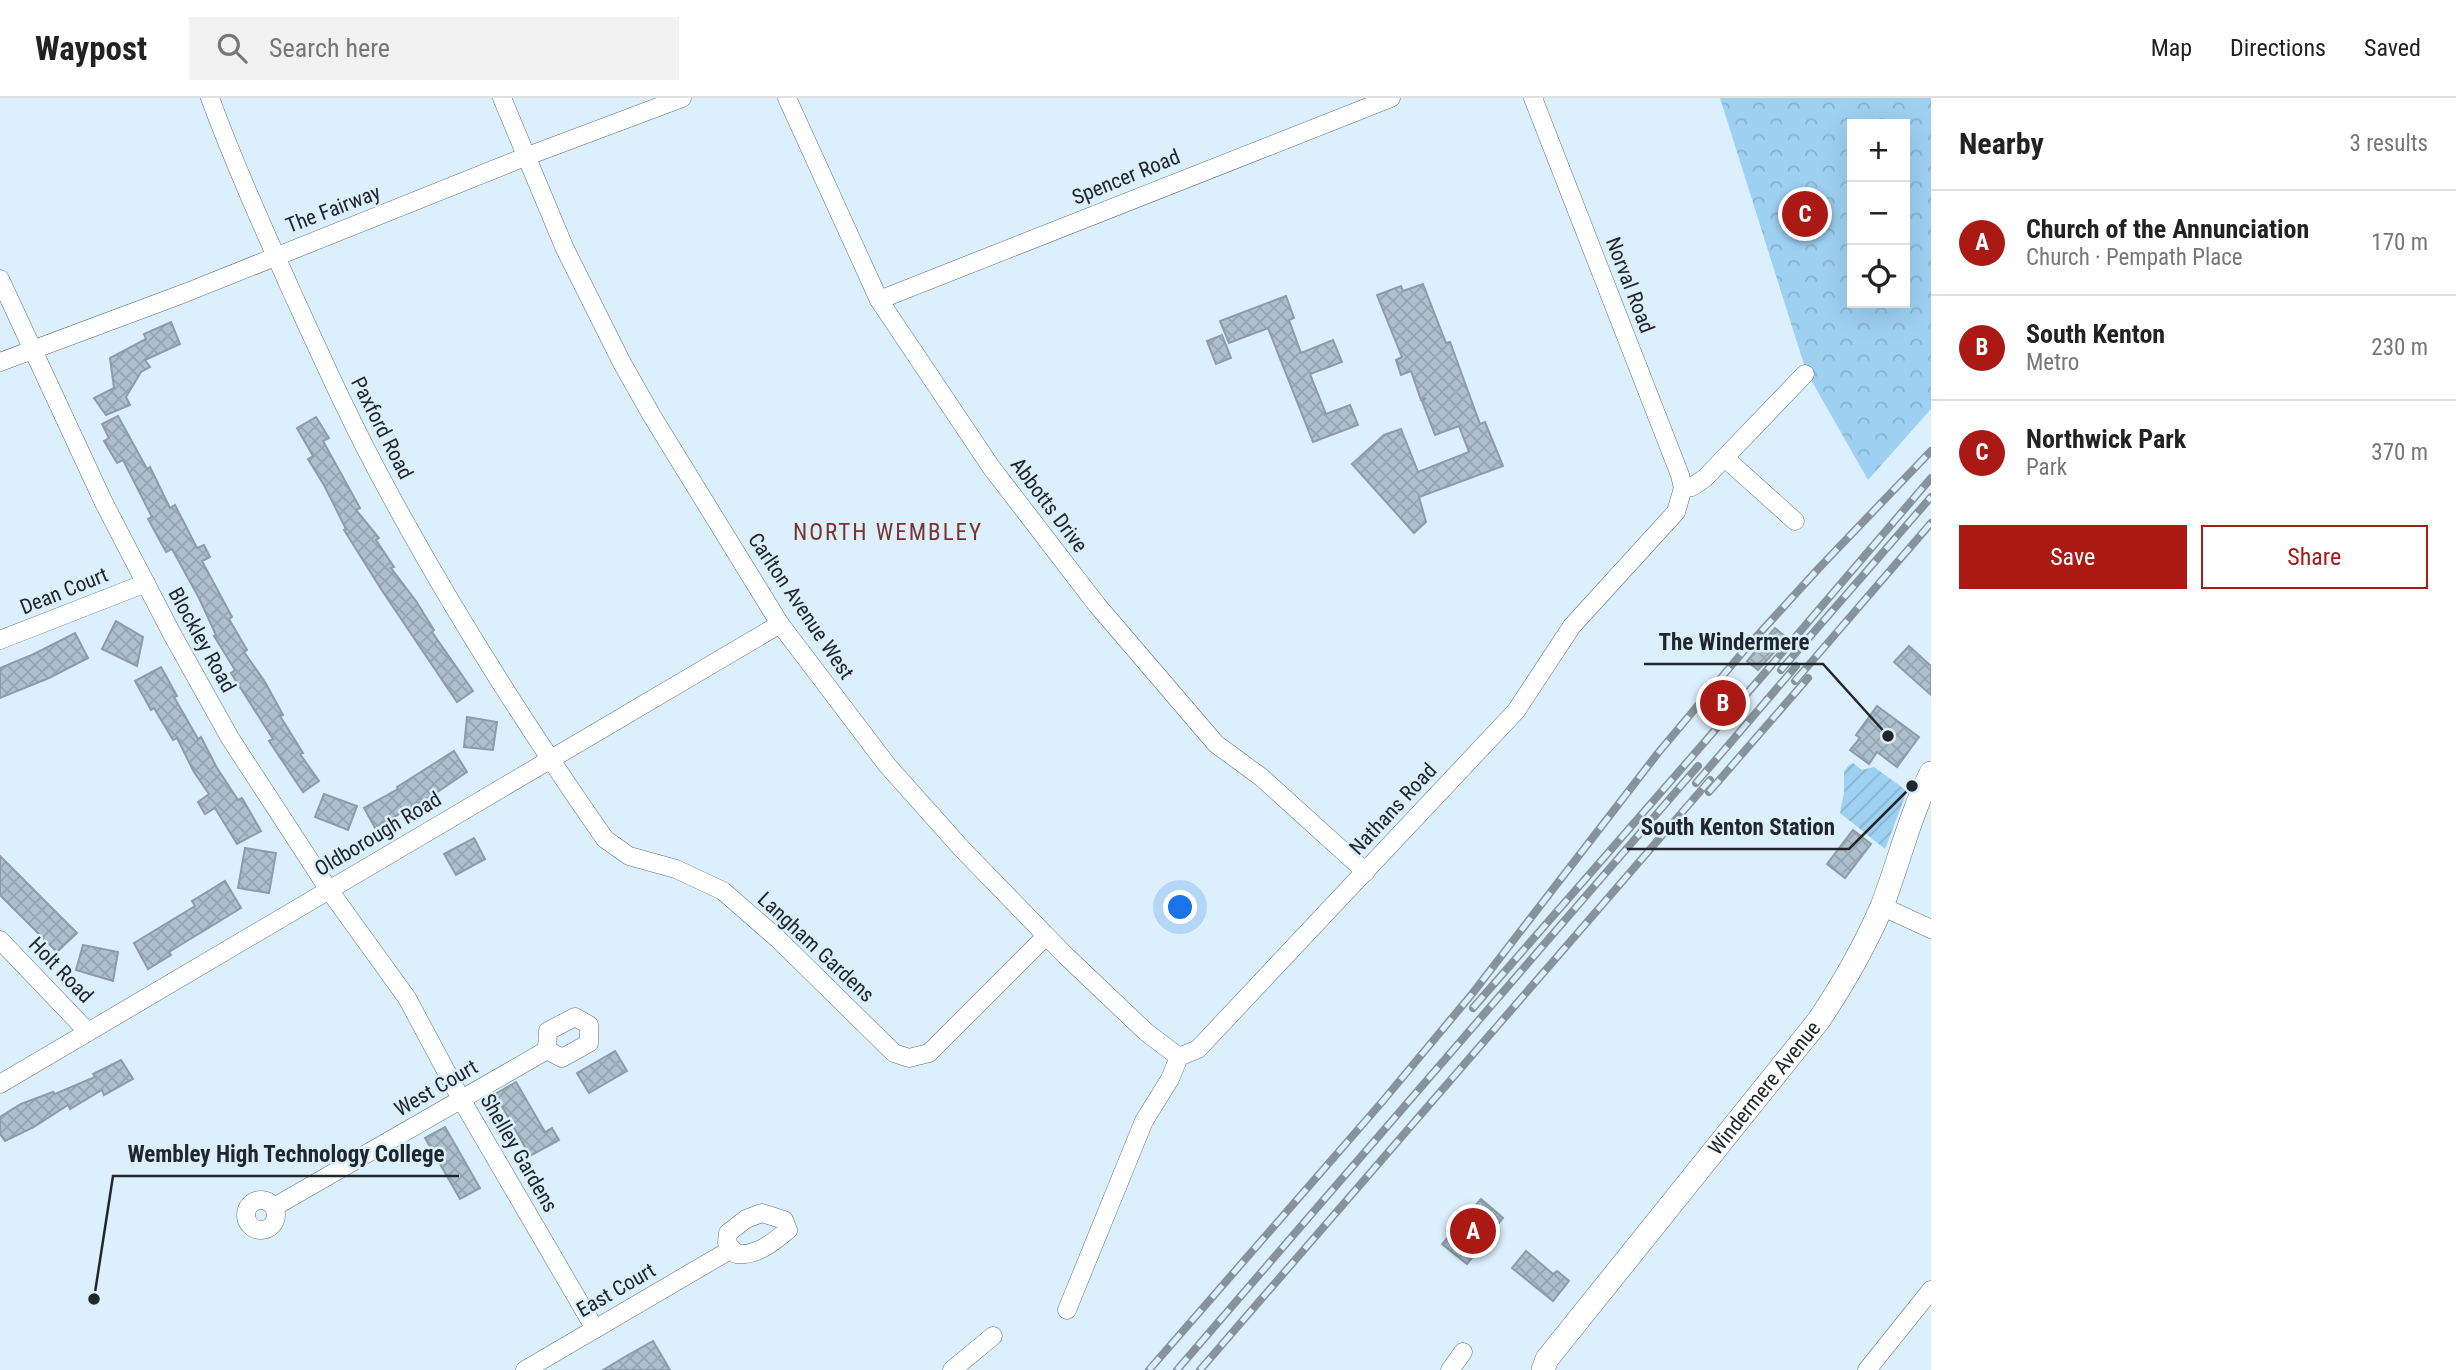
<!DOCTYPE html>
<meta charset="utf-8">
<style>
body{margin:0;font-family:"Roboto Condensed",sans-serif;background:#f2f2f2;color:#222}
.controls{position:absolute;right:21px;top:21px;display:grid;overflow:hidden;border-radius:0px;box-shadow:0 7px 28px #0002}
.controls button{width:63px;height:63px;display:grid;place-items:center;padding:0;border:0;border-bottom:2px solid #e0e0e0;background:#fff;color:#222;font:35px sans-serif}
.you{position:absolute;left:1181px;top:810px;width:24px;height:24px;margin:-18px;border:5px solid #fff;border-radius:50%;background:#1a73e8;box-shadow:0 0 0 10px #1a73e833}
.badge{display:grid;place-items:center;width:46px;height:46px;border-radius:50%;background:#ab1914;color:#fff;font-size:23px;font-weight:700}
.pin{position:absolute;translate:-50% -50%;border:4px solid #fff;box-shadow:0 2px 7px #0006}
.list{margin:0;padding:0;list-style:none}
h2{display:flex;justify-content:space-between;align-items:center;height:91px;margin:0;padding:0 28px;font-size:30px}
h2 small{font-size:23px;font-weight:400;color:#767676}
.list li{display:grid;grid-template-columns:46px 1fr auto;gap:21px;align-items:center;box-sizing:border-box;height:105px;padding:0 28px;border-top:2px solid #e0e0e0}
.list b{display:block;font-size:26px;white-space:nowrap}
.list p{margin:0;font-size:23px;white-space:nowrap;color:#767676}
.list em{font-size:23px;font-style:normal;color:#767676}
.actions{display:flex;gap:14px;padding:21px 28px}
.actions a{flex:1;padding:16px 0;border:2px solid #ab1914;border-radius:0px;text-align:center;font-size:24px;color:#ab1914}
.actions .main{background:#ab1914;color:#fff}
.icon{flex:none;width:38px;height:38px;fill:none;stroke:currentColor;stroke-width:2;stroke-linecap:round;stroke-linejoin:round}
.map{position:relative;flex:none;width:1931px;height:1272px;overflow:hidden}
header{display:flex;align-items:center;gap:42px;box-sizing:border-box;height:98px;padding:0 35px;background:#fff;border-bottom:2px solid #e0e0e0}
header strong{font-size:33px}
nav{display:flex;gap:38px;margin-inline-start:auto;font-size:24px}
.search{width:490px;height:63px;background:#f2f2f2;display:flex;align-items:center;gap:18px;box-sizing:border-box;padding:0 24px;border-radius:0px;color:#767676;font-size:26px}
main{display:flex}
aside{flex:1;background:#fff}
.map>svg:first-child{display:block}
</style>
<header>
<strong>Waypost</strong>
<div class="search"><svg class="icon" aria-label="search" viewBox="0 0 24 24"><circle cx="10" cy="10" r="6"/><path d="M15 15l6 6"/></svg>Search here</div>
<nav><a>Map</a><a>Directions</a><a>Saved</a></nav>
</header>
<main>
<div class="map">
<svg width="1931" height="1272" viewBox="0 0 1931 1272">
<defs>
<pattern id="park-crowns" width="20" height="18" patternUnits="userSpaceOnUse" patternTransform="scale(1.75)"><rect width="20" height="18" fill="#9ed0f2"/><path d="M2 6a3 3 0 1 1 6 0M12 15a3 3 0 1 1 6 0" fill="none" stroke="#88b3d0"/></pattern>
<pattern id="garden-furrows" width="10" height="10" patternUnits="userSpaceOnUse" patternTransform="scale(1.75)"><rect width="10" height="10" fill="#9ed0f2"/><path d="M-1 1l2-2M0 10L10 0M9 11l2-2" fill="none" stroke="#88b3d0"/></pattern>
<pattern id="building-cross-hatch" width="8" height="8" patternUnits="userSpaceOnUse" patternTransform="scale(1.75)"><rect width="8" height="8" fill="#aec0cd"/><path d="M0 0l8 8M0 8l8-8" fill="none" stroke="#95a5b0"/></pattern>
</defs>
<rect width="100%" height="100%" fill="#dceffc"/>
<path fill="url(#park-crowns)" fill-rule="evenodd" d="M1720,0H1931V311L1868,382L1806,273ZM1852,26H1905V205H1852Z"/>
<polygon fill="url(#garden-furrows)" points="1853,665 1862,672 1874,669 1907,693 1885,751 1840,715 1844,695 1844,674 1849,667"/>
<g fill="url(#building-cross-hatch)" stroke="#8c9da9" stroke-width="2">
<polygon points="1423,186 1446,245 1450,244 1480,326 1485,324 1503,368 1419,399 1426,424 1414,435 1352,366 1384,337 1401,331 1418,374 1469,354 1459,328 1435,337 1422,303 1426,300 1421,302 1411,273 1401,277 1396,262 1402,259 1377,197 1401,188 1403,193"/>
<polygon points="1286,198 1294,220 1289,222 1301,255 1333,242 1342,264 1310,276 1326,316 1350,307 1358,327 1313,344 1268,230 1229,245 1220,223"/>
<polygon points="171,224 180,246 145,262 150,269 141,274 126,299 130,307 106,317 94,300 114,290 110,260 146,241 144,236"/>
<polygon points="1222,237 1231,260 1216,266 1207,243"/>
<polygon points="118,318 147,371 150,369 170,410 175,407 197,450 204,447 210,459 202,463 232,519 229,521 247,552 244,554 265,584 283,617 280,618 303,655 300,656 319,683 303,694 269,643 273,641 231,575 235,572 214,538 216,537 199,500 172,451 166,454 148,421 152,419 123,362 117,365 104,343 109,340 102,326"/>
<polygon points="316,319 329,340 323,343 360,410 356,412 379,440 376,442 394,469 391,470 416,503 434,532 432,534 473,593 457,604 381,491 344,432 346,431 324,387 308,361 313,358 297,330"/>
<polygon points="116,523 143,539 137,568 102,551"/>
<polygon points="1775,530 1787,540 1758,572 1747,563"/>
<polygon points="75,535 88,560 49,580 0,600 0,570 34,556"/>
<polygon points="1909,548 1931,568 1931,597 1894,564"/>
<polygon points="161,569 177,598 174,599 198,641 201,639 217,670 238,702 242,700 261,733 237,746 215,710 205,716 198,704 209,696 194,674 177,640 173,642 154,610 151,612 135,583"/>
<polygon points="1877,608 1919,639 1897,669 1877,654 1869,666 1850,652 1860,640 1856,637"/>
<polygon points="467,619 497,624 493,652 464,649"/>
<polygon points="454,653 467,674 436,695 375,730 364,710 398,691 397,689"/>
<polygon points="324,696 357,708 348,732 315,719"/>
<polygon points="1853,732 1871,746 1845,780 1827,766"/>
<polygon points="474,740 485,761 456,777 444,756"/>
<polygon points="245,750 276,755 269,795 238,790"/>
<polygon points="0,758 77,835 57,854 0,797"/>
<polygon points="225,783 241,810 169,854 171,857 148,871 134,845 195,808 192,803"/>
<polygon points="83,847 118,854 113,883 76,872"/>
<polygon points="615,953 627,973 589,995 577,975"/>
<polygon points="121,962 133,981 104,997 102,992 70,1011 68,1007 34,1029 5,1043 0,1036 0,1019 21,1006 53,994 55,996 95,979 93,976"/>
<polygon points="516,984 545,1034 552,1030 559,1042 530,1058 495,996"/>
<polygon points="445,1029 480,1090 460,1101 425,1040"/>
<polygon points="1481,1101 1503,1120 1467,1166 1442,1146"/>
<polygon points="1526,1153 1553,1176 1557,1173 1569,1183 1553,1203 1512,1170"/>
<polygon points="653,1243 670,1272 603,1272 628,1257"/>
</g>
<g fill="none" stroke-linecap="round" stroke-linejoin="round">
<g stroke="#60707c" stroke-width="19">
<g id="minor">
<path d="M210,0C234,65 262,127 290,190C321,258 351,325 387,391C452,512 526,628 605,741L629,758L676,771L723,793L778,841L894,955L909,960L929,955L1046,838"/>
<polyline points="502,0 565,151 622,265 652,318 780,526 887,667 962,751 1065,857 1146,934 1179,959"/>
<polyline points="787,0 879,202 991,369 1097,507 1216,646 1261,679 1366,774"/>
<polyline points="0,181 104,405 172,536 230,640 329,792 407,900 461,1001 595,1231"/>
<polyline points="879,202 1391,0"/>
<polyline points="0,264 185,195 525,59 682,0"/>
<polyline points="1725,360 1795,423"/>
<polyline points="1683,390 1692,389 1705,380 1805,276"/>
<polyline points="0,542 146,485"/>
<polyline points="1881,808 1931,831"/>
<polyline points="0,842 88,934"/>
<polygon points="575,919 589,927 589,945 562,960 547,952 548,933"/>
<polyline points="0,986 780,526"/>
<circle cx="261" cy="1117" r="15"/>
<polyline points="274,1109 547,952"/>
<path d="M762,1115L784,1122L788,1132C772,1145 757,1158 736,1156L727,1145L728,1135L746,1121Z"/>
<polyline points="1067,1212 1144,1023 1170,981 1179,959 1198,951 1516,613 1572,528 1676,414 1683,390 1680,377 1533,0"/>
<polyline points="525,1272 730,1152"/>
<polyline points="952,1272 993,1238"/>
<polyline points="1450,1272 1463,1254"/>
<polyline points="1867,1272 1931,1192"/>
</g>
</g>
<g stroke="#60707c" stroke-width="24">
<g id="tertiary">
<path id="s1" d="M1543,1272L1547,1261L1819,922C1843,886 1865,848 1882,808C1899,764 1910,717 1931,675"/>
</g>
</g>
<use href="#minor" stroke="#fff" stroke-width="18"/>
<use href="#tertiary" stroke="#fff" stroke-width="23"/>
<g stroke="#86939c" stroke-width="8">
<g id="rail">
<polyline points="1781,572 1931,399"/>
<polyline points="1795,583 1931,425"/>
<polyline points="1696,685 1796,568"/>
<polyline points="1709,694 1808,580"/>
<polyline points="1473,910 1763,577 1931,380"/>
<polyline points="1149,1272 1382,1004 1472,896 1658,655 1747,549 1819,470 1931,353"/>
<polyline points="1177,1272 1698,668"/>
<polyline points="1200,1272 1710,682"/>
</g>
</g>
<use href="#rail" stroke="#dceffc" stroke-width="5" stroke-dasharray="16" stroke-linecap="butt"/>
</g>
<g text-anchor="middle" stroke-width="5" stroke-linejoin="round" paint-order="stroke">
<g font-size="21" fill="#20272c" stroke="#dceffc">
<text transform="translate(1126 79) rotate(-22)" y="7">Spencer Road</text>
<text transform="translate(333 111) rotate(-21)" y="7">The Fairway</text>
<text transform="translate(1630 187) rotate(69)" y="7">Norval Road</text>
<text transform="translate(382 330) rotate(63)" y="7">Paxford Road</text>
<text transform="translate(1049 407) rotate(53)" y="7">Abbotts Drive</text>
<text transform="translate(64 493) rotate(-22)" y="7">Dean Court</text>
<text transform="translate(801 508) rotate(56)" y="7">Carlton Avenue West</text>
<text transform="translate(202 542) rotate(61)" y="7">Blockley Road</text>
<text transform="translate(1393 711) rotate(-47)" y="7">Nathans Road</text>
<text transform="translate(378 736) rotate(-31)" y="7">Oldborough Road</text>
<text transform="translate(816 849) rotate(43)" y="7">Langham Gardens</text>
<text transform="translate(61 872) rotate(46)" y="7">Holt Road</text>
<text transform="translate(436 990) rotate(-30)" y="7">West Court</text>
<text dy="7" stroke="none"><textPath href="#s1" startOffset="359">Windermere Avenue</textPath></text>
<text transform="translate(519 1055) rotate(60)" y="7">Shelley Gardens</text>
<text transform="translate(616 1192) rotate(-30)" y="7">East Court</text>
</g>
<g font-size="23" letter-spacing="2" fill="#7a342c" stroke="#dceffc">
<text x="888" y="442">NORTH WEMBLEY</text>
</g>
</g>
<path fill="none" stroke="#20272c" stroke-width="2.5" d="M1888 638L1823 566H1644M1912 688L1849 751H1627M94 1201L113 1078H459"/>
<g fill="#20272c" stroke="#dceffc" stroke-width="2.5">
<circle cx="1888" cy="638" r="7"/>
<circle cx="1912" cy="688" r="7"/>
<circle cx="94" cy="1201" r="7"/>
</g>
<g font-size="23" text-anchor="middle" font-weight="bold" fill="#20272c" stroke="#dceffc" stroke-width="5" stroke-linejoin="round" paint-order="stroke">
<text x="1734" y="552">The Windermere</text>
<text x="1738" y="737">South Kenton Station</text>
<text x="286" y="1064">Wembley High Technology College</text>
</g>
</svg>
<div class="controls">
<button>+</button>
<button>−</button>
<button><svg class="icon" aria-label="locate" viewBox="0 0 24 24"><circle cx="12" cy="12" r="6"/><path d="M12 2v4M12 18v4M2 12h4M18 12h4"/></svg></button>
</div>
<div class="you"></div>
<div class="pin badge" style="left:1473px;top:1133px">A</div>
<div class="pin badge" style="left:1723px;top:605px">B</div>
<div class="pin badge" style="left:1805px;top:116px">C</div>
</div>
<aside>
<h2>Nearby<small>3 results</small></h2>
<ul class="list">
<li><span class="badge">A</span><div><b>Church of the Annunciation</b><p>Church · Pempath Place</p></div><em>170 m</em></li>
<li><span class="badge">B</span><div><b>South Kenton</b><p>Metro</p></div><em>230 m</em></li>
<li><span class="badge">C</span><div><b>Northwick Park</b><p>Park</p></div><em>370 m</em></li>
</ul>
<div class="actions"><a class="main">Save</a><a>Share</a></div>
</aside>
</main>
